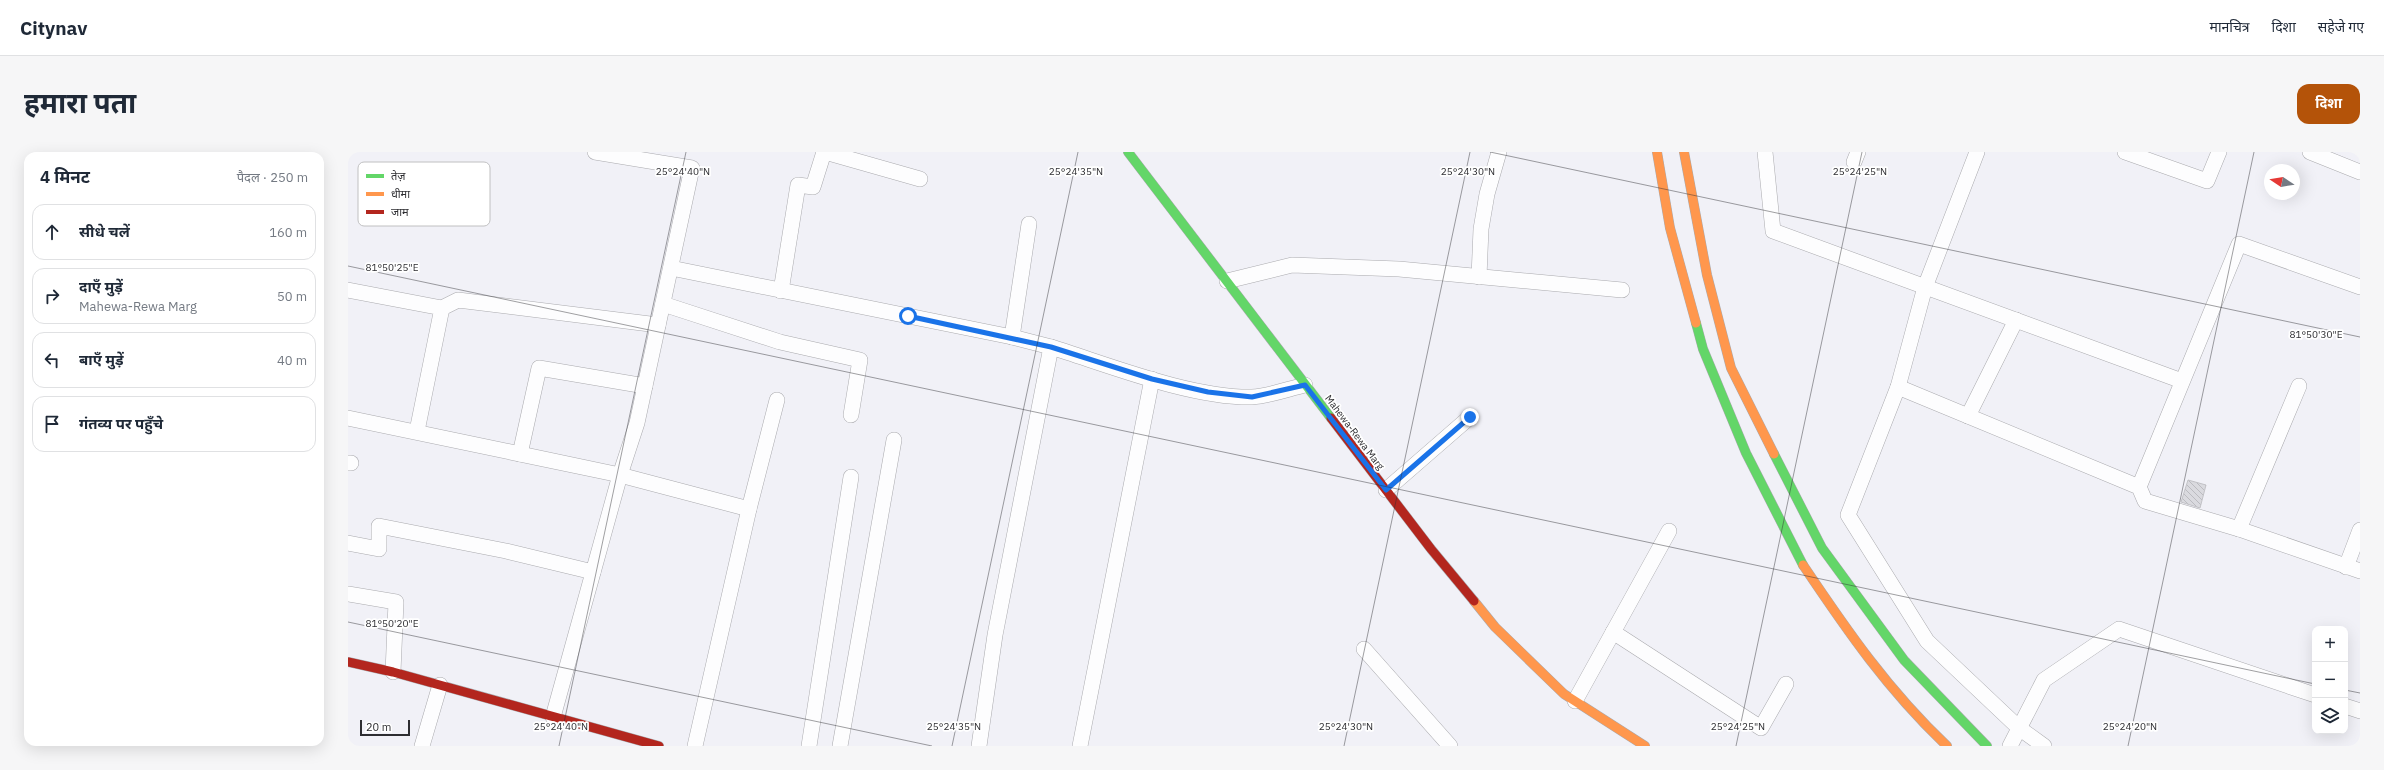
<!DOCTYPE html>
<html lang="hi">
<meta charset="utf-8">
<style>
body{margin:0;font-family:"IBM Plex Sans","Noto Sans Devanagari",sans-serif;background:#f6f6f7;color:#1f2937}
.controls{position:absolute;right:12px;bottom:12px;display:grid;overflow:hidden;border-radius:8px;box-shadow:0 4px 16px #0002}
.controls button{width:36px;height:36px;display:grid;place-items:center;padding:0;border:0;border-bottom:1px solid #e0e1e3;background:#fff;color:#1f2937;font:20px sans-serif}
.compass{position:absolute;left:1916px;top:12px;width:36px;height:36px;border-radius:50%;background:#fff;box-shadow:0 4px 16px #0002;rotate:282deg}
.scale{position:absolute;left:12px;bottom:10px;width:50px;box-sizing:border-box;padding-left:4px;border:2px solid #2d2d31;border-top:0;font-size:11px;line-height:14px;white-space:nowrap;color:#2d2d31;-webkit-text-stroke:3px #fff;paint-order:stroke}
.stop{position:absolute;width:12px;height:12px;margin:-9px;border:3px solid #1a73e8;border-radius:50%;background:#fff}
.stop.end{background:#1a73e8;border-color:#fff;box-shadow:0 1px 4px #0008}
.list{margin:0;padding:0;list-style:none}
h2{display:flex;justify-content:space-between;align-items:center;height:52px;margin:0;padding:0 16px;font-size:17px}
h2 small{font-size:13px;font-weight:400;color:#747a83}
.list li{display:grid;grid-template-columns:26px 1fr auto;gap:12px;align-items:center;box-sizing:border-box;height:56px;margin:0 8px 8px;padding:0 8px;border:1px solid #e0e1e3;border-radius:12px}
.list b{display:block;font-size:15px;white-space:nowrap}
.list p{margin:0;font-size:13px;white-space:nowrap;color:#747a83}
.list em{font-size:13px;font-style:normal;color:#747a83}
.icon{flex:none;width:22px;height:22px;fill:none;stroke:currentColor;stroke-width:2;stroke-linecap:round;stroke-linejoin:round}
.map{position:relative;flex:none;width:2012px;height:594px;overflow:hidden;border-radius:12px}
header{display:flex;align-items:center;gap:24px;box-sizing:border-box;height:56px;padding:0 20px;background:#fff;border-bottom:1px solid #e0e1e3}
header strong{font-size:19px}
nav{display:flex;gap:22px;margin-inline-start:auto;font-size:14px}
.intro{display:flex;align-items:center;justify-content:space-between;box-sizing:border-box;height:96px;padding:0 24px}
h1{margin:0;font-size:28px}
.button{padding:10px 18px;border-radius:12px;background:#b45309;color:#fff;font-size:14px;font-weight:700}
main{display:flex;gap:24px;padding:0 24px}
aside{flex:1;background:#fff;border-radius:12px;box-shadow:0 4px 16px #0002}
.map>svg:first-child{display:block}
</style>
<header>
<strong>Citynav</strong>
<nav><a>मानचित्र</a><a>दिशा</a><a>सहेजे गए</a></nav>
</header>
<div class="intro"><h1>हमारा पता</h1><a class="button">दिशा</a></div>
<main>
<aside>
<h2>4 मिनट<small>पैदल · 250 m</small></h2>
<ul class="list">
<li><svg class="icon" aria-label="ahead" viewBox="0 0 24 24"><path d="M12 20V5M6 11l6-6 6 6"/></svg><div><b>सीधे चलें</b></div><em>160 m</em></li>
<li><svg class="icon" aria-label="right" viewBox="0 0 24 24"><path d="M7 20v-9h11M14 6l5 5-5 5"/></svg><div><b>दाएँ मुड़ें</b><p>Mahewa-Rewa Marg</p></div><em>50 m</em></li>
<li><svg class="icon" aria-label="left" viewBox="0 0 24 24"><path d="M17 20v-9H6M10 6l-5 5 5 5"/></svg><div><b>बाएँ मुड़ें</b></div><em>40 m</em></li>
<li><svg class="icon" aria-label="arrive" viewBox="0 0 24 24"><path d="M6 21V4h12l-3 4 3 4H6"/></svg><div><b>गंतव्य पर पहुँचे</b></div></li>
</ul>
</aside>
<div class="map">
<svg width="2012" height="594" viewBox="0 0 2012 594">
<defs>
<pattern id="building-back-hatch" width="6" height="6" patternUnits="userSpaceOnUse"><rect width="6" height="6" fill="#dadadf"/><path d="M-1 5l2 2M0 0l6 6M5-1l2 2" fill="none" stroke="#bbbbc0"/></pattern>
</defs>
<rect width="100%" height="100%" fill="#f1f1f7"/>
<polygon fill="url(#building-back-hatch)" stroke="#c2c2c6" points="1840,328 1858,333 1852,356 1833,350"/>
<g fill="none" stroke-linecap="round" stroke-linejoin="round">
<g stroke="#aaaaae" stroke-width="16">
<g id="street">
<polyline points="477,0 572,27"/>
<polyline points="1417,0 1425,79 1834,229"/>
<polyline points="1629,0 1577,135 1550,235 1500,363 1579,489 1671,576 1696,594"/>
<polyline points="1777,0 1859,29 1871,0"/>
<polyline points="1962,0 2012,20"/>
<polyline points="1506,10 1510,0"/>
<polyline points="323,116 664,185 703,195 647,483 631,594"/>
<polyline points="1131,125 1133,77 1139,42 1151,0"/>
<polyline points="879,129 944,113 1051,117 1274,138"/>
<polyline points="0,138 94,156 69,279"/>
<polyline points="433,139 450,33 465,35 476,0"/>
<polyline points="315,152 432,190 512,208 503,263"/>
<polyline points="94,156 110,148 310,173"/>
<polyline points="664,185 681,72"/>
<path d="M703,195C761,213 843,246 904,245C921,244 940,237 957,233"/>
<polyline points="1550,235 1791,335 1797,349 1891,377 2012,419"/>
<polyline points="1620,264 1668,168"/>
<polyline points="0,266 272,323 401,357"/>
<polyline points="172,302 191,216 297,234"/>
<polyline points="0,311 3,311"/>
<polyline points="1791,335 1891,92 2012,135"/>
<polyline points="1038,338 1122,265"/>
<polyline points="1891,377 1951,234"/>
<polyline points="0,391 31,397 31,374 158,399 245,420"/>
<polyline points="1998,415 2012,378"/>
<polyline points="0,442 48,450 45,520"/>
<polyline points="1265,480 1413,576 1438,532"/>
<polyline points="1016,497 1102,594"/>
<polyline points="1227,549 1321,379"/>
<polyline points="1997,554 2012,559"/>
<polyline points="205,565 272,323 289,271 344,16 247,0"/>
<polyline points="74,594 92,533"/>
<polyline points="347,594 401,357 429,248"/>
<polyline points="461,594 503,325"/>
<polyline points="492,594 546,288"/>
<polyline points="732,594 804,227"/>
<polyline points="1662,594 1696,528 1771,477 1967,543"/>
</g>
</g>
<g stroke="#aaaaae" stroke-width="10">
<g id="fast">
<polyline points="780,0 983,266"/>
<polyline points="1348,171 1355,197 1398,301 1455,413"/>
<polyline points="1426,302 1474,396 1556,508 1639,594"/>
</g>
</g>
<g stroke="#aaaaae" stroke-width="10">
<g id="slow">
<polyline points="1309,0 1322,76 1348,171"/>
<polyline points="1336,0 1359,123 1383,216 1426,302"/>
<path d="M1455,413C1500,480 1540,538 1599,594"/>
<polyline points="1126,449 1147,475 1216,542 1297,594"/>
</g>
</g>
<g stroke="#aaaaae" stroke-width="10">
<g id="jam">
<polyline points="983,266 1083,397 1126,449"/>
<polyline points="0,510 45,520 311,594"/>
</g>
</g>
<use href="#street" stroke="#fdfdfe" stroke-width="15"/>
<use href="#fast" stroke="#63d668" stroke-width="9"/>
<use href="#slow" stroke="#ff974d" stroke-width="9"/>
<use href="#jam" stroke="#b3261e" stroke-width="9"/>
</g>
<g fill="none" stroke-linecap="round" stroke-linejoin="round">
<polyline stroke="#1a73e8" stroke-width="5" points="560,164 703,195 804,227 860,240 904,245 957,233 1038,338 1122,265"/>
</g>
<path fill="none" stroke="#2d2d31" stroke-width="1" stroke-opacity="0.45" d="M1142,0L2012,185M0,114L1967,532M0,470L584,594M1997,538L2012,541M211,594L338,0M604,594L730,0M996,594L1122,0M1388,594L1514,0M1780,594L1906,0"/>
<g text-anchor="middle" stroke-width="3.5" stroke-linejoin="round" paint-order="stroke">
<g font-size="10" fill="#2d2d31" stroke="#fff">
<text transform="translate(1007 280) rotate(53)" y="4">Mahewa-Rewa Marg</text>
</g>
</g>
<rect x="10" y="10" width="132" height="64" rx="6" fill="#fff" stroke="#c0c0c1" stroke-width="1"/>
<rect x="18" y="22" width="18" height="4" fill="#63d668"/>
<rect x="18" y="40" width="18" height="4" fill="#ff974d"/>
<rect x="18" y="58" width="18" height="4" fill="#b3261e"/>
<g font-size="11" fill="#2d2d31">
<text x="43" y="28">तेज़</text>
<text x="43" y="46">धीमा</text>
<text x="43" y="64">जाम</text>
</g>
<g font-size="10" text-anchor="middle" fill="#2d2d31" stroke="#fff" stroke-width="3.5" stroke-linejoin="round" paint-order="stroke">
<text x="335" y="23">25°24'40"N</text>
<text x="728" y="23">25°24'35"N</text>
<text x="1120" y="23">25°24'30"N</text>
<text x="1512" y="23">25°24'25"N</text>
<text x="44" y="119">81°50'25"E</text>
<text x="1968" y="186">81°50'30"E</text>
<text x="44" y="475">81°50'20"E</text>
<text x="213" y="578">25°24'40"N</text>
<text x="606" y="578">25°24'35"N</text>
<text x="998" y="578">25°24'30"N</text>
<text x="1390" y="578">25°24'25"N</text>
<text x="1782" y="578">25°24'20"N</text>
</g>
</svg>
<div class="controls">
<button>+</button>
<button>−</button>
<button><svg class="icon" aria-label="layers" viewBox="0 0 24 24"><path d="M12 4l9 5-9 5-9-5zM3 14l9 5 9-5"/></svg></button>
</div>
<svg class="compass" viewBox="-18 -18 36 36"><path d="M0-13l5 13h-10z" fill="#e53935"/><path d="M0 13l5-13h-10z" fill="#747a83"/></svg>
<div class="scale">20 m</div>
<div class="stop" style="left:560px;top:164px"></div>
<div class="stop end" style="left:1122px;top:265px"></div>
</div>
</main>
